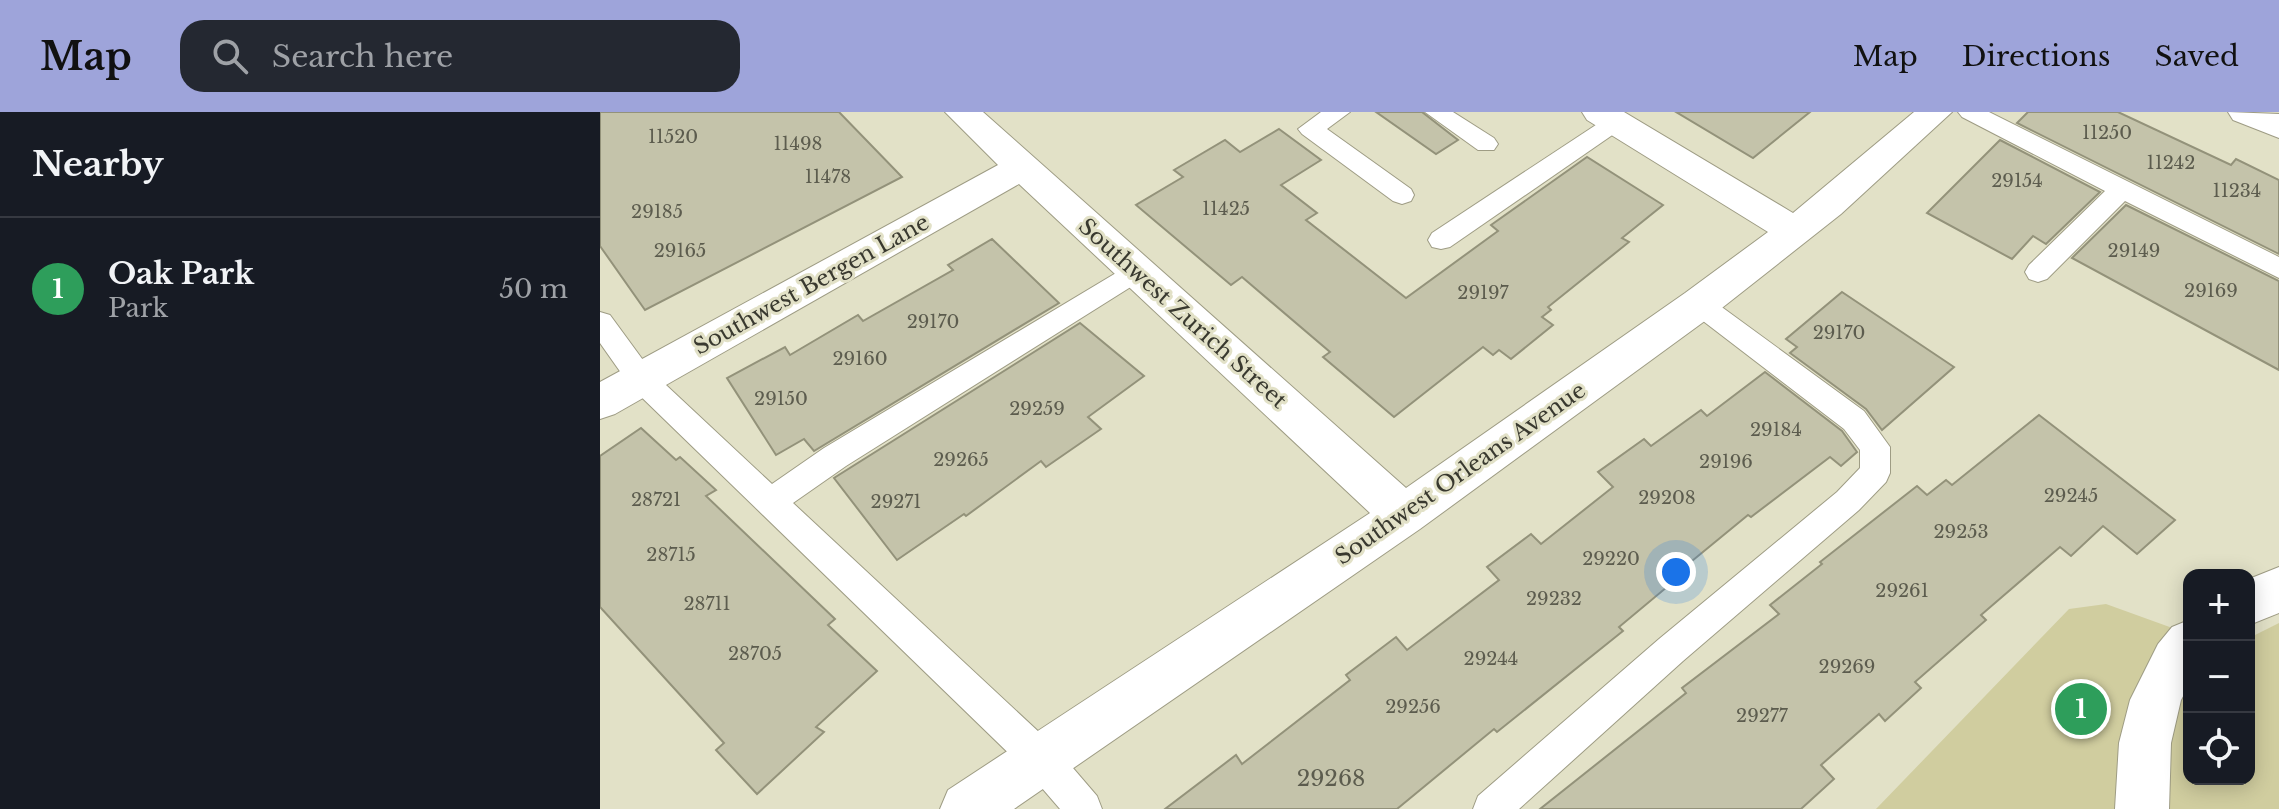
<!DOCTYPE html>
<meta charset="utf-8">
<style>
body{margin:0;font-family:"Libre Baskerville",serif;background:#242831;color:#f1f3f6}
.controls{position:absolute;right:24px;bottom:24px;display:grid;overflow:hidden;border-radius:16px;box-shadow:0 4px 20px #0003}
.controls button{width:72px;height:72px;display:grid;place-items:center;padding:0;border:0;border-bottom:2px solid #363941;background:#171b24;color:#f1f3f6;font:40px sans-serif}
.you{position:absolute;left:1076px;top:460px;width:28px;height:28px;margin:-20px;border:6px solid #fff;border-radius:50%;background:#1a73e8;box-shadow:0 0 0 12px #1a73e833}
.badge{display:grid;place-items:center;width:52px;height:52px;border-radius:50%;background:#9ea4da;color:#fff;font-size:26px;font-weight:700}
.pin{position:absolute;translate:-50% -50%;border:4px solid #fff;box-shadow:0 2px 8px #0006}
.list{margin:0;padding:0;list-style:none}
h2{display:flex;justify-content:space-between;align-items:center;height:104px;margin:0;padding:0 32px;font-size:34px}
h2 small{font-size:26px;font-weight:400;color:#9ea1a6}
.list li{display:grid;grid-template-columns:52px 1fr auto;gap:24px;align-items:center;box-sizing:border-box;height:144px;padding:0 32px;border-top:2px solid #363941}
.list b{display:block;font-size:30px;white-space:nowrap}
.list p{margin:0;font-size:26px;white-space:nowrap;color:#9ea1a6}
.list em{font-size:26px;font-style:normal;color:#9ea1a6}
.icon{flex:none;width:44px;height:44px;fill:none;stroke:currentColor;stroke-width:2;stroke-linecap:round;stroke-linejoin:round}
.map{position:relative;flex:none;width:1679px;height:697px;overflow:hidden}
header{display:flex;align-items:center;gap:48px;box-sizing:border-box;height:112px;padding:0 40px;background:#9ea4da;color:#111}
header strong{font-size:38px}
nav{display:flex;gap:44px;margin-inline-start:auto;font-size:28px}
.search{width:560px;height:72px;background:#242831;display:flex;align-items:center;gap:20px;box-sizing:border-box;padding:0 28px;border-radius:24px;color:#9ea1a6;font-size:30px}
main{display:flex}
aside{flex:1;background:#171b24}
.map>svg:first-child{display:block}
</style>
<header>
<strong>Map</strong>
<div class="search"><svg class="icon" aria-label="search" viewBox="0 0 24 24"><circle cx="10" cy="10" r="6"/><path d="M15 15l6 6"/></svg>Search here</div>
<nav><a>Map</a><a>Directions</a><a>Saved</a></nav>
</header>
<main>
<aside>
<h2>Nearby<small></small></h2>
<ul class="list">
<li><span class="badge" style="background:#2e9e5b">1</span><div><b>Oak Park</b><p>Park</p></div><em>50 m</em></li>
</ul>
</aside>
<div class="map">
<svg width="1679" height="697" viewBox="0 0 1679 697">
<rect width="100%" height="100%" fill="#e2e1c7"/>
<polygon fill="#d0cd9f" points="1506,492 1589,522 1589,667 1649,667 1649,526 1679,511 1679,697 1276,697 1469,497"/>
<g fill="#c4c3aa" stroke="#93927a" stroke-width="2">
<polygon points="0,0 239,0 302,65 45,198 0,134"/>
<polygon points="776,0 822,0 858,28 836,42"/>
<polygon points="1076,0 1210,0 1153,46"/>
<polygon points="1428,0 1518,0 1631,53 1636,47 1679,68 1679,142 1417,11"/>
<polygon points="679,17 721,48 681,73 717,101 706,108 806,186 898,119 891,113 987,45 1063,93 1022,126 1029,130 948,195 951,198 942,205 953,213 911,247 899,238 893,243 883,235 794,305 723,245 730,240 642,165 631,173 536,93 583,65 574,58 625,28 640,40"/>
<polygon points="1400,28 1500,80 1446,132 1433,124 1412,147 1327,101"/>
<polygon points="1526,93 1679,169 1679,258 1472,146"/>
<polygon points="392,127 459,191 214,339 204,327 176,343 127,266 185,235 190,243 258,203 263,209 353,158 348,153"/>
<polygon points="1242,180 1354,255 1282,318 1266,297 1190,241 1197,235 1186,227"/>
<polygon points="480,211 544,264 488,305 501,317 446,355 441,349 366,404 364,402 297,448 234,366"/>
<polygon points="1165,260 1242,319 1257,340 1241,354 1230,345 1151,405 1148,403 1070,467 1073,470 1019,515 1023,519 897,620 894,617 797,697 565,697 636,643 642,652 750,568 746,563 796,525 807,538 899,468 887,455 931,422 941,432 1013,375 998,360 1044,327 1051,334 1101,298 1107,304"/>
<polygon points="1439,303 1575,408 1537,442 1503,414 1471,444 1460,435 1381,503 1386,508 1315,570 1321,576 1285,609 1279,602 1221,653 1234,667 1201,697 940,697 1086,581 1082,576 1179,502 1170,493 1222,452 1220,450 1317,374 1327,383 1346,368 1352,373"/>
<polygon points="41,316 76,348 80,345 116,378 106,384 235,507 228,513 277,559 216,615 224,620 157,682 116,638 124,631 0,495 0,344"/>
</g>
<g fill="none" stroke-linecap="round" stroke-linejoin="round">
<g stroke="#9e9c84" stroke-width="2">
<g id="service">
<polygon points="721,0 750,0 727,17 811,77 814,83 811,89 802,92 793,89 702,22 698,17"/>
<polygon points="825,0 853,0 894,26 898,32 894,38 878,38"/>
<polygon points="1358,0 1389,0 1679,145 1679,166 1525,89 1447,167 1438,170 1429,167 1425,160 1429,153 1505,79 1362,5"/>
<polygon points="1016,2 1024,5 1028,10 1024,15 850,135 841,137 832,135 828,128 832,121 1008,5"/>
<polygon points="536,149 545,152 549,159 545,166 246,354 193,391 455,635 497,684 502,697 460,697 429,661 31,275 0,231 0,200 10,203 51,259 172,372 224,336"/>
<polygon points="1099,182 1108,185 1264,299 1290,335 1290,361 1286,370 1259,398 1083,549 919,697 873,697 878,684 1059,527 1237,380 1260,356 1260,338 1244,317 1090,199 1086,192 1090,185"/>
</g>
</g>
<g stroke="#9e9c84" stroke-width="2">
<g id="minor">
<polygon points="345,0 383,0 806,376 1085,181 1168,120 987,8 982,0 1024,0 1193,101 1314,0 1352,0 1241,102 1113,203 820,417 414,697 340,697 348,678 770,401 419,72 15,302 0,307 0,270 398,53"/>
<polygon points="1679,455 1679,501 1649,513 1649,467"/>
<polygon points="1589,508 1589,573 1581,588 1571,631 1569,697 1515,697 1519,631 1530,588 1558,532 1572,515"/>
</g>
</g>
<g stroke="#9e9c84" stroke-width="2">
<polygon id="tertiary" points="1628,0 1679,2 1679,26 1633,8"/>
</g>
<use href="#service" fill="#fff" fill-rule="evenodd"/>
<use href="#minor" fill="#fff" fill-rule="evenodd"/>
<use href="#tertiary" fill="#fff" fill-rule="evenodd"/>
</g>
<g text-anchor="middle" stroke-width="6" stroke-linejoin="round" paint-order="stroke">
<g font-size="18" fill="#5c5c4e">
<text x="1507" y="27">11250</text>
<text x="73" y="31">11520</text>
<text x="198" y="38">11498</text>
<text x="1571" y="57">11242</text>
<text x="228" y="71">11478</text>
<text x="1417" y="75">29154</text>
<text x="1637" y="85">11234</text>
<text x="626" y="103">11425</text>
<text x="57" y="106">29185</text>
<text x="80" y="145">29165</text>
<text x="1534" y="145">29149</text>
<text x="1611" y="185">29169</text>
<text x="883" y="187">29197</text>
<text x="333" y="216">29170</text>
<text x="1239" y="227">29170</text>
<text x="260" y="253">29160</text>
<text x="181" y="293">29150</text>
<text x="437" y="303">29259</text>
<text x="1176" y="324">29184</text>
<text x="361" y="354">29265</text>
<text x="1126" y="356">29196</text>
<text x="1471" y="390">29245</text>
<text x="1067" y="392">29208</text>
<text x="56" y="394">28721</text>
<text x="296" y="396">29271</text>
<text x="1361" y="426">29253</text>
<text x="71" y="449">28715</text>
<text x="1011" y="453">29220</text>
<text x="1302" y="485">29261</text>
<text x="954" y="493">29232</text>
<text x="107" y="498">28711</text>
<text x="155" y="548">28705</text>
<text x="891" y="553">29244</text>
<text x="1247" y="561">29269</text>
<text x="813" y="601">29256</text>
<text x="1162" y="610">29277</text>
</g>
<g font-size="22" fill="#39392f" stroke="#e2e1c7">
<text transform="translate(211 172) rotate(-29)" y="8">Southwest Bergen Lane</text>
<text transform="translate(583 201) rotate(42)" y="8">Southwest Zurich Street</text>
<text transform="translate(860 361) rotate(-35)" y="8">Southwest Orleans Avenue</text>
</g>
<g font-size="22" fill="#5c5c4e">
<text x="731" y="674">29268</text>
</g>
</g>
</svg>
<div class="controls">
<button>+</button>
<button>−</button>
<button><svg class="icon" aria-label="locate" viewBox="0 0 24 24"><circle cx="12" cy="12" r="6"/><path d="M12 2v4M12 18v4M2 12h4M18 12h4"/></svg></button>
</div>
<div class="you"></div>
<div class="pin badge" style="left:1481px;top:597px;background:#2e9e5b">1</div>
</div>
</main>
